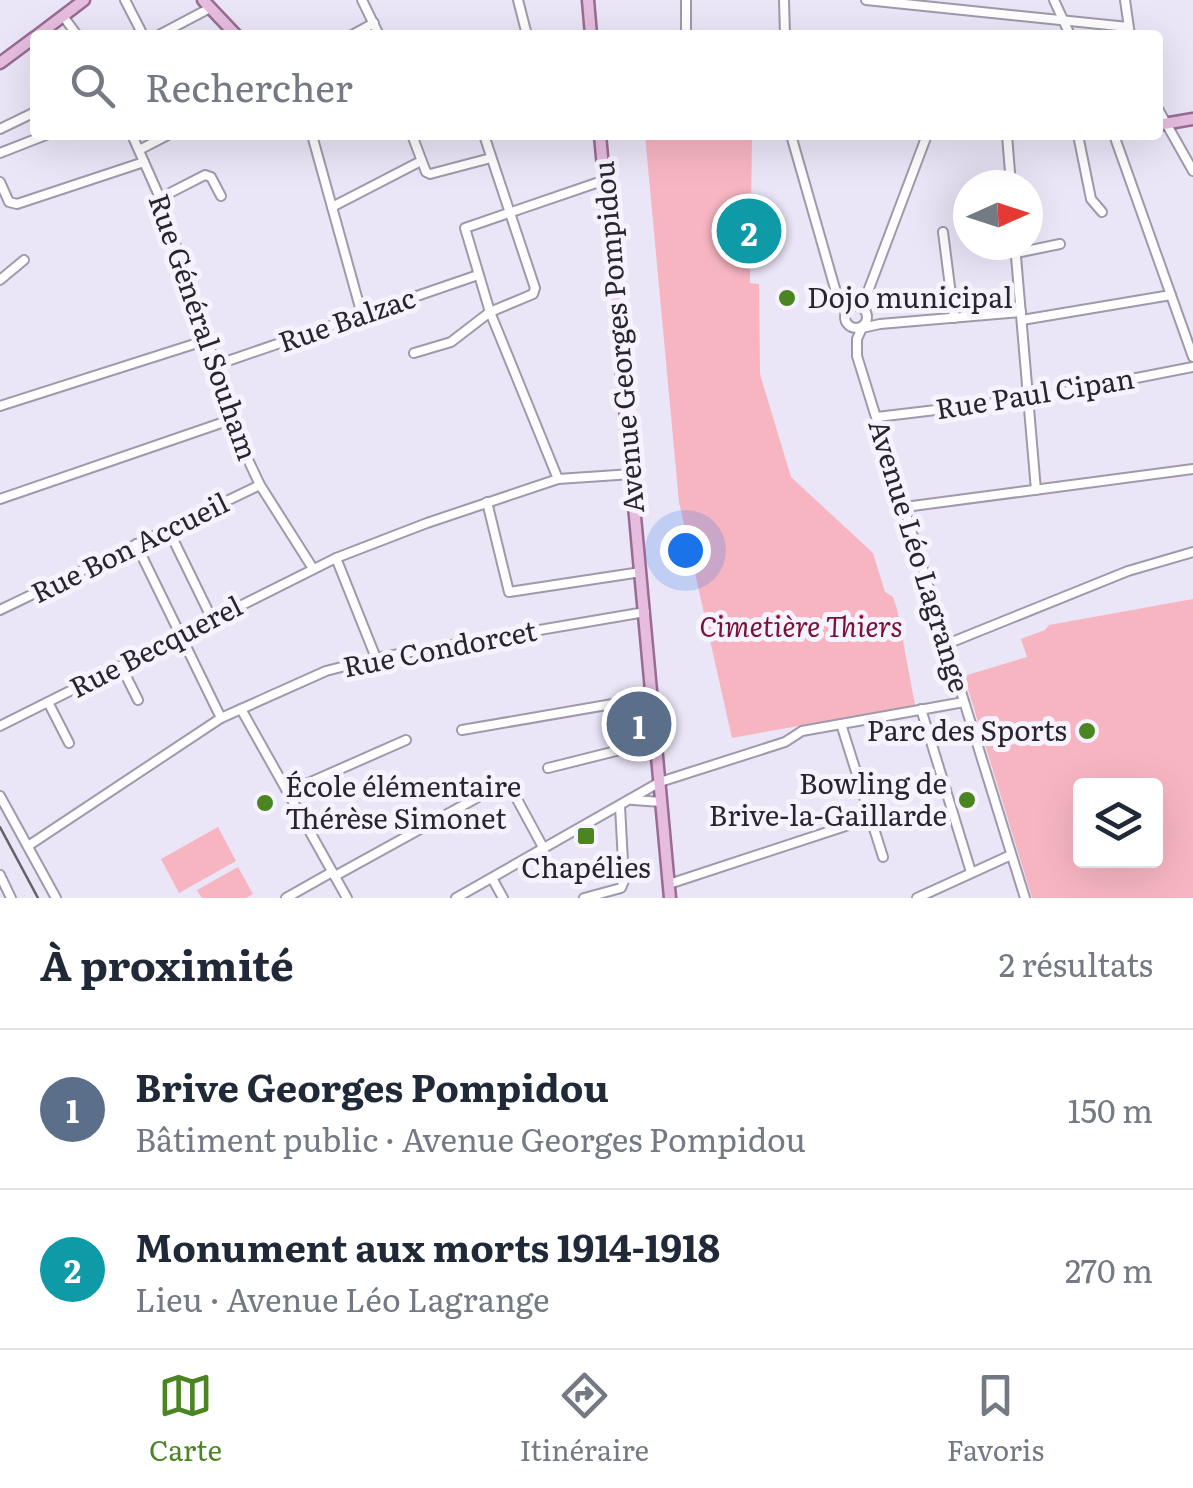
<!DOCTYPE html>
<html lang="fr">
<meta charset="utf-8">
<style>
body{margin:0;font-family:Literata,serif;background:#f6f6f7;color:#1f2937}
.controls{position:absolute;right:30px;bottom:30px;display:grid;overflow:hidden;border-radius:10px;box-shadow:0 10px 40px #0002}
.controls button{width:90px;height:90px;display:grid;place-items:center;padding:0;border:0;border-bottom:2px solid #e0e1e3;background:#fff;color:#1f2937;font:50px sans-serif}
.compass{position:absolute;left:953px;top:170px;width:90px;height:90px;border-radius:50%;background:#fff;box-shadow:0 10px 40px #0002;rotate:87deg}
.you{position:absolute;left:685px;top:550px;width:35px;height:35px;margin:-25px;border:8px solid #fff;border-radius:50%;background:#1a73e8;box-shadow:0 0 0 15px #1a73e833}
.badge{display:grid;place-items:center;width:65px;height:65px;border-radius:50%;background:#4a8521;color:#fff;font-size:32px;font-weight:700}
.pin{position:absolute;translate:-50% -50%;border:5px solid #fff;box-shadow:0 2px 10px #0006}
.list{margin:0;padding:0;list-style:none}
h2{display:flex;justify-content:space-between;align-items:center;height:130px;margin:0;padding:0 40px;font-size:42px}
h2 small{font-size:32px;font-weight:400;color:#747a83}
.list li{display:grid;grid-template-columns:65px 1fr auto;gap:30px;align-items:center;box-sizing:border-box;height:160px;padding:0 40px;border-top:2px solid #e0e1e3}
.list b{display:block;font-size:38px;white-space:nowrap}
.list p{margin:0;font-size:32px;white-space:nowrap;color:#747a83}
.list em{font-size:32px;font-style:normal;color:#747a83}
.icon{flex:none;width:55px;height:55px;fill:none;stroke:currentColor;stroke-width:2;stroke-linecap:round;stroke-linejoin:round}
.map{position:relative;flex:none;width:1193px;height:898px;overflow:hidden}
.search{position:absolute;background:#fff;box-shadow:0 10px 40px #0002;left:30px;right:30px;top:30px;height:110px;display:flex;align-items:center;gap:25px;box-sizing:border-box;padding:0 35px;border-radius:10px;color:#747a83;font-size:38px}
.sheet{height:450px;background:#fff}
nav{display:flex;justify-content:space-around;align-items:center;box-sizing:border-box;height:140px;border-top:2px solid #e0e1e3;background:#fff;font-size:28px;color:#747a83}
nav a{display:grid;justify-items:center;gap:5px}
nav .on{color:#4a8521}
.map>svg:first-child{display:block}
</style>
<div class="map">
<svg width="1193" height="898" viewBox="0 0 1193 898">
<rect width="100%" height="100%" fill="#eae5f7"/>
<g fill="#f7b5c2" fill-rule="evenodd">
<polygon points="645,135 752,135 750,283 759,284 760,374 791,477 873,553 885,592 893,597 897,609 915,705 732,738 679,502"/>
<path d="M1193,599V898H1032L964,676L1027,657L1021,639L1045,630L1049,625ZM1080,786H1156V861H1080Z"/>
<polygon points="218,827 236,861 179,893 161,859"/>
<polygon points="238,867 253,894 246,898 202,898 197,890"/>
</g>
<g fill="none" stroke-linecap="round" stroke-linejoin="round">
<g stroke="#9f99aa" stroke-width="12">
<g id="minor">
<polyline points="125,0 143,35"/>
<polyline points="362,0 379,35"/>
<polyline points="518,0 527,35"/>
<polyline points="784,0 785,35"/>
<polyline points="866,0 1128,27"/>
<polyline points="1054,0 1070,35"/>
<polyline points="1125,0 1130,35"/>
<polyline points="63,16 77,35"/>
<polyline points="159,35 210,8"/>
<polyline points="352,35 374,23"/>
<polyline points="686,35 686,0"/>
<polyline points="1158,109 1193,171"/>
<polyline points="0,129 35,112"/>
<polyline points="132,135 160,198 244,451 260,485 312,567"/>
<polyline points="312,135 362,315"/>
<polyline points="412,135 426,172 430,174 491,158"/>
<polyline points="791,135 838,299 846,312"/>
<polyline points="1007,135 1011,185"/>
<polyline points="1078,135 1091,199 1102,212"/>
<polyline points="1114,135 1193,357"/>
<polyline points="139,150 168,135"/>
<polyline points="0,153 46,135"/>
<polyline points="0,182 9,202 17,204 144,162"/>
<polyline points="160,198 205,175 211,177 221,196"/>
<polyline points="332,207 421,161"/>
<polyline points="943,232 954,318"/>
<polyline points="1015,245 1036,490"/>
<polyline points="1016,253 1060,244"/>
<polyline points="0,280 24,260"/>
<polyline points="855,305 867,294 927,135"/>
<circle cx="856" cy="317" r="11"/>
<polyline points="1021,312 880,324 862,328 857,339 857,356 1025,898"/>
<polyline points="1022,320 1171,295"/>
<polyline points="414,353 451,342 490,312 533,294 535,288 484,135"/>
<polyline points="216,365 478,275"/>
<polyline points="0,406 207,340"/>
<polyline points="877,417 1029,399 1193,367"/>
<polyline points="558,479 490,312 465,228 605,180"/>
<polyline points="0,499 233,419"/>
<polyline points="487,502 509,592 641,572"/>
<polyline points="905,507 1193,469"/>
<polyline points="168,529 212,619"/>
<polyline points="136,544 221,718"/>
<polyline points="336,558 376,658"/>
<polyline points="0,610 260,485"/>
<polyline points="947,644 1128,571 1193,552"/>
<polyline points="121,666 138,700"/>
<polyline points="48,702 69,743"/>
<polyline points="241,709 347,898"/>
<polyline points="921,709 971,872"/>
<polyline points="841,724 883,857"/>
<polyline points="0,726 336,558 427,523 558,479 632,474"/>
<polyline points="462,730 653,697"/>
<polyline points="548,768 656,741"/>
<polyline points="288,792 406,740"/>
<polyline points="0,796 56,898"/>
<polyline points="633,800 662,802"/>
<polyline points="28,846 221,718 326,671 376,658 645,612"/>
<polyline points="0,875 11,898"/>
<polyline points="335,876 500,785 512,790 544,849"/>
<polyline points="492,878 503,898"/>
<polyline points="669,884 870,818"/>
<polyline points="286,898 332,872"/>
<polyline points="456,898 660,782 785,742 802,731 964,702"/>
<polyline points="584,898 621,888 624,881 620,806"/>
<polyline points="917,898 1011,855"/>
</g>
</g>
<g stroke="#986c93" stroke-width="15">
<g id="major">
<polyline points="203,0 236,35"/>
<polyline points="588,0 591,35"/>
<polyline points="38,35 84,0"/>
<polyline points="0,63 35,37"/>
<polyline points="1158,125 1193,119"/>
<polyline points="600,135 670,898"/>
</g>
</g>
<use href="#minor" stroke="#fff" stroke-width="8"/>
<use href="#major" stroke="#e6bddf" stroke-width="10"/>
<polyline stroke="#636069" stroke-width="2.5" points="0,827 38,898"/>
</g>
<g fill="#4a8521" stroke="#f6f3fe" stroke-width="4">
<circle cx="787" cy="298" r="10"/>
<circle cx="1087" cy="731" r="10"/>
<circle cx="967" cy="800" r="10"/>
<circle cx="265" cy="803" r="10"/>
<rect x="576" y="826" width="20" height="20" rx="5"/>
</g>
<g text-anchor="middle" stroke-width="10" stroke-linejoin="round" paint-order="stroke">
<g font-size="28" fill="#28262c" stroke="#f6f3fe" text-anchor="start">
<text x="807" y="308">Dojo municipal</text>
<text x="1067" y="741" text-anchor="end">Parc des Sports</text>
<text x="947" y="794" text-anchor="end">Bowling de<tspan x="947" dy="32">Brive-la-Gaillarde</tspan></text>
<text x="285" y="797">École élémentaire<tspan x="285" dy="32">Thérèse Simonet</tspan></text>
<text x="586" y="878" text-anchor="middle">Chapélies</text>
</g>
<g font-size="28" fill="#28262c" stroke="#f6f3fe">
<text transform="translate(347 320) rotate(-19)" y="10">Rue Balzac</text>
<text transform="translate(203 327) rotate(71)" y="10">Rue Général Souham</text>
<text transform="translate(619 337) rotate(-95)" y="10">Avenue Georges Pompidou</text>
<text transform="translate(1035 394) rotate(-9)" y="10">Rue Paul Cipan</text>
<text transform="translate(130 548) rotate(-26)" y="10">Rue Bon Accueil</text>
<text transform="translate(919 556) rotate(73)" y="10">Avenue Léo Lagrange</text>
<text transform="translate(156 647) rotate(-27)" y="10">Rue Becquerel</text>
<text transform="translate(440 649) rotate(-11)" y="10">Rue Condorcet</text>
</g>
<g font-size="28" font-style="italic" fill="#7b1139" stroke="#f6f3fe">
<text x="801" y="637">Cimetière Thiers</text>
</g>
</g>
</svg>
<div class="controls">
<button><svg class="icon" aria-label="layers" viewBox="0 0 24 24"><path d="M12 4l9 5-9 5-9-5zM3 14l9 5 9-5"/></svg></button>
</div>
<svg class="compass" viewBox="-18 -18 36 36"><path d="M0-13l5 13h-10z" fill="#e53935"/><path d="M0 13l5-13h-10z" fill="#747a83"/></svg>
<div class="you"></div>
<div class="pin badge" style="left:639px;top:724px;background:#5c6f8a">1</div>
<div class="pin badge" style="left:749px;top:231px;background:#0f9aa8">2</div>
<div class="search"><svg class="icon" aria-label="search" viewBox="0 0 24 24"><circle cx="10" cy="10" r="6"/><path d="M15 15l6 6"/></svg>Rechercher</div>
</div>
<section class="sheet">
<h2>À proximité<small>2 résultats</small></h2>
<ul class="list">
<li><span class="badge" style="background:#5c6f8a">1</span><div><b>Brive Georges Pompidou</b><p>Bâtiment public · Avenue Georges Pompidou</p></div><em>150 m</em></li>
<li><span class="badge" style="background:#0f9aa8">2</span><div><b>Monument aux morts 1914-1918</b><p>Lieu · Avenue Léo Lagrange</p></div><em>270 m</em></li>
</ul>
</section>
<nav>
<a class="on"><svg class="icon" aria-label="map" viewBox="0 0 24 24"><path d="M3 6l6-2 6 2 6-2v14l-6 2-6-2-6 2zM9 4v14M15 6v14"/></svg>Carte</a>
<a><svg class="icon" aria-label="directions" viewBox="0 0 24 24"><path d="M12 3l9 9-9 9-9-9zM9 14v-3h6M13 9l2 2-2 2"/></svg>Itinéraire</a>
<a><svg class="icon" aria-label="saved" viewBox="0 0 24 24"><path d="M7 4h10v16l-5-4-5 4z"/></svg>Favoris</a>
</nav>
